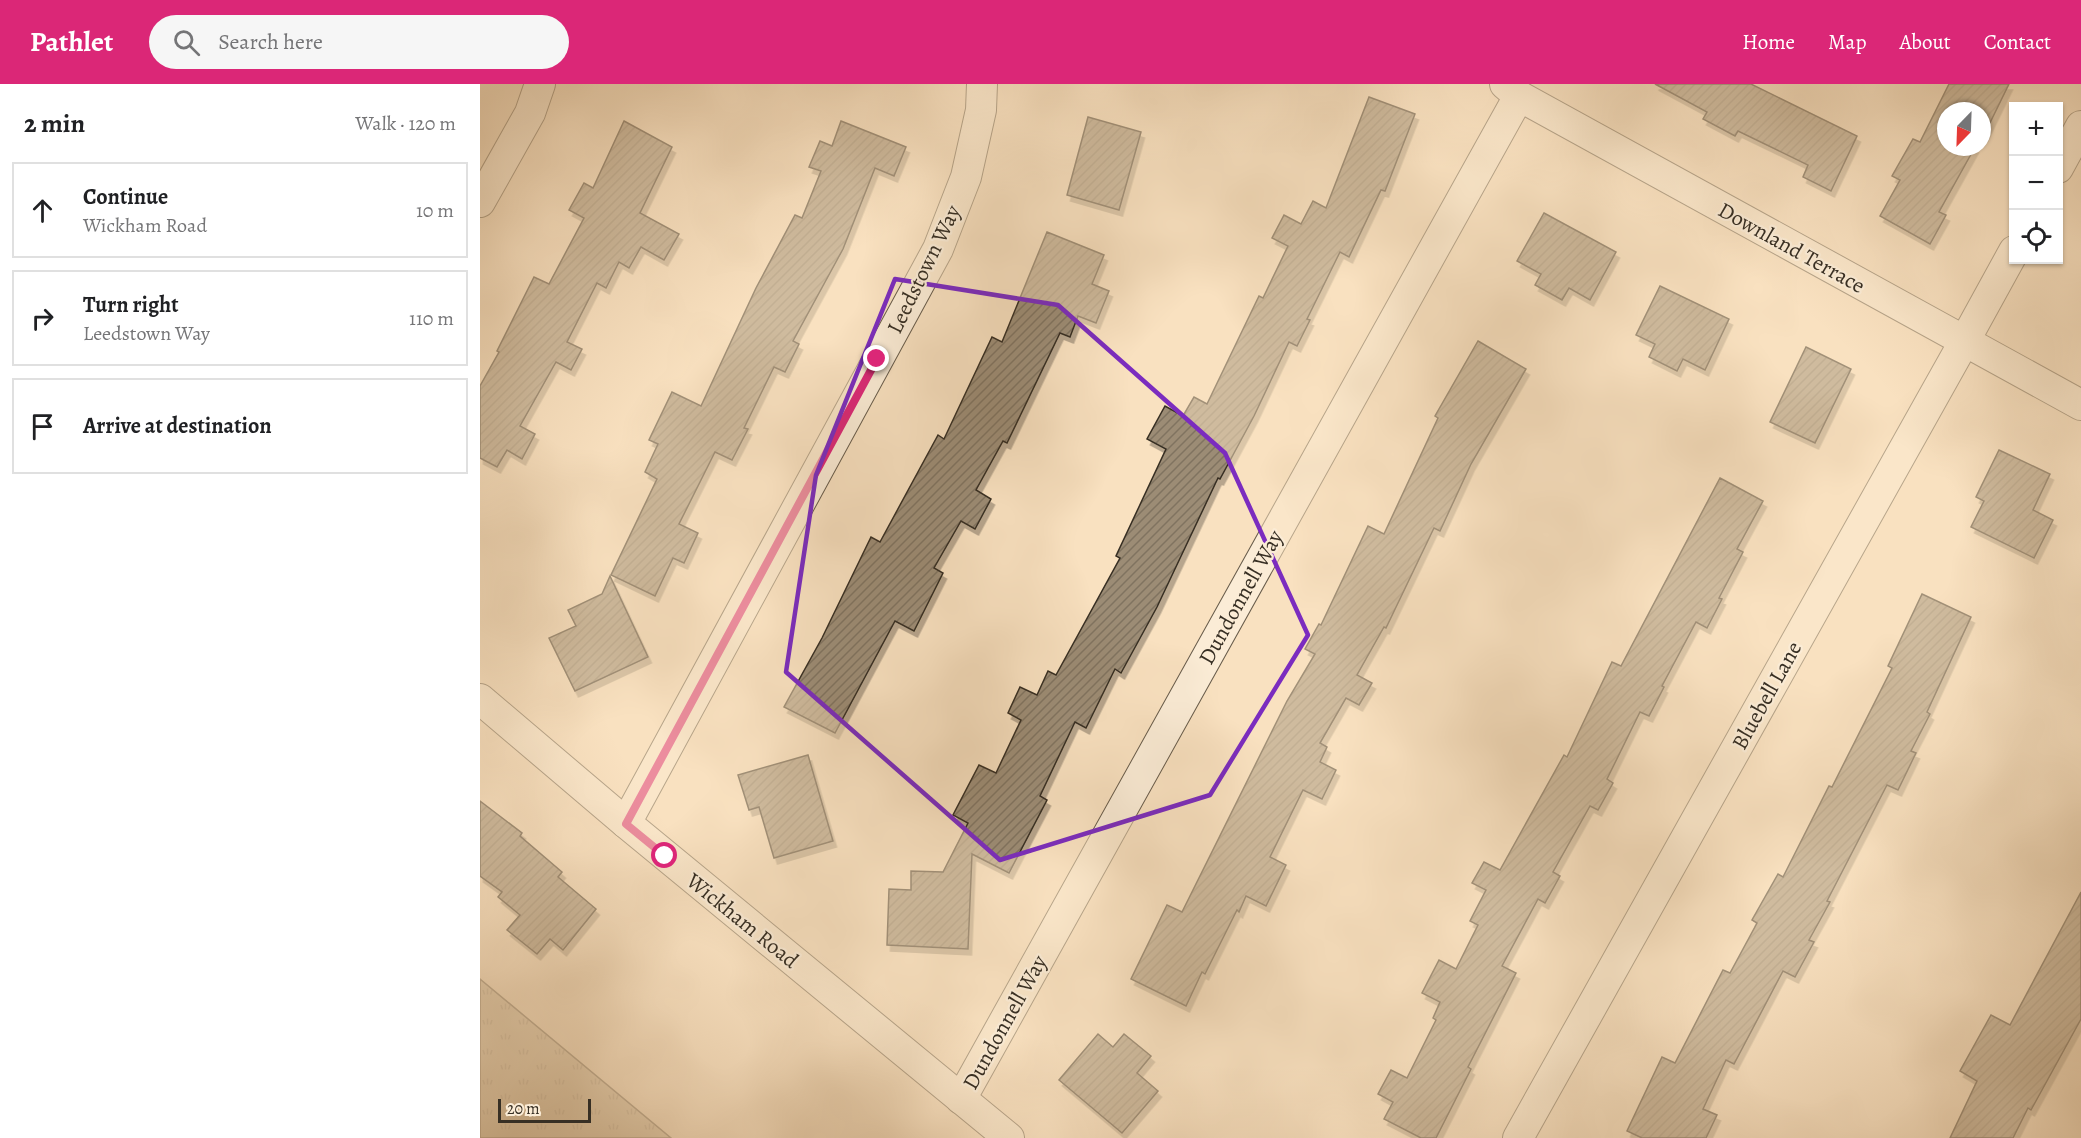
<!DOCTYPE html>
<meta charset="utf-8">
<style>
body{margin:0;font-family:Alegreya,serif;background:#f6f6f6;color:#202124}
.controls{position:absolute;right:18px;top:18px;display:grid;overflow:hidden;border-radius:0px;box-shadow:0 2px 4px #0004}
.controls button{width:54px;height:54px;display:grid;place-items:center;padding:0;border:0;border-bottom:2px solid #e0e0e0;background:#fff;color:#202124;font:30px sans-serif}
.compass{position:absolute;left:1457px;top:18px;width:54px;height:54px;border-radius:50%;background:#fff;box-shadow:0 2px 4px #0004;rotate:203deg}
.scale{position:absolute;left:18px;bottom:15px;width:93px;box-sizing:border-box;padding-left:6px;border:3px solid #372f24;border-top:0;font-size:16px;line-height:21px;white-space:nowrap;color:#372f24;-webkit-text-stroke:4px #fbecd6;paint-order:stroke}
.stop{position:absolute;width:18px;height:18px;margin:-14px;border:4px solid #db2777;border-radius:50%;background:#fff}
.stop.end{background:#db2777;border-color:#fff;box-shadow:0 2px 6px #0008}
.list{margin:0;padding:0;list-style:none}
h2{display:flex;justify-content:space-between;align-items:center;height:78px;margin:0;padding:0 24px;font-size:26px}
h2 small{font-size:20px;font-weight:400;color:#757577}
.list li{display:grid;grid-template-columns:39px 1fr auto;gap:18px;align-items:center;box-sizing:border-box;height:96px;margin:0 12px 12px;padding:0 12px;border:2px solid #e0e0e0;border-radius:0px}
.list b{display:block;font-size:22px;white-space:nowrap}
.list p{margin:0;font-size:20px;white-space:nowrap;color:#757577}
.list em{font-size:20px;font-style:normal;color:#757577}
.icon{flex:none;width:33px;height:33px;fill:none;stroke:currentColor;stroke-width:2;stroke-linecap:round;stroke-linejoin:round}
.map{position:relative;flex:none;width:1601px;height:1054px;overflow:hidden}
header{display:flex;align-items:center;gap:36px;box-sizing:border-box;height:84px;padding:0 30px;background:#db2777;color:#fff}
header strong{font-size:28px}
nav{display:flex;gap:33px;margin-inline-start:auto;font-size:21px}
.search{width:420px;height:54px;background:#f6f6f6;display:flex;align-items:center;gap:15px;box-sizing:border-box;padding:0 21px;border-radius:33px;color:#757577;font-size:22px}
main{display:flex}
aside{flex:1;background:#fff}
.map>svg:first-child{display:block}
</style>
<header>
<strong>Pathlet</strong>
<div class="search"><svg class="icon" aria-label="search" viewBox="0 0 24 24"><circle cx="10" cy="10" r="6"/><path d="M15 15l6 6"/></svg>Search here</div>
<nav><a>Home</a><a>Map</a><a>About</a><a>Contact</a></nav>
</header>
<main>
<aside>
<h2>2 min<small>Walk · 120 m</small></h2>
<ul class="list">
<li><svg class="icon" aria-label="ahead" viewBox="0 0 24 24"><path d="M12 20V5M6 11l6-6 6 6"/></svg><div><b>Continue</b><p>Wickham Road</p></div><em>10 m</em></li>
<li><svg class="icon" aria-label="right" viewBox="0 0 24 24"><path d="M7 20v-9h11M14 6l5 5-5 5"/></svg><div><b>Turn right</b><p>Leedstown Way</p></div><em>110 m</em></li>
<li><svg class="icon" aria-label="arrive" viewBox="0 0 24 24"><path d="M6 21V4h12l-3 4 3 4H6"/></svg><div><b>Arrive at destination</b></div></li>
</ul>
</aside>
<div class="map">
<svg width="1601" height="1054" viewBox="0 0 1601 1054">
<defs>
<pattern id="park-tufts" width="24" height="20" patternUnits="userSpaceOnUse" patternTransform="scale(1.5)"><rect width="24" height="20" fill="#d8c3a5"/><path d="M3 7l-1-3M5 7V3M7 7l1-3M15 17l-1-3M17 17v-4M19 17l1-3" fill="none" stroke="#baa88e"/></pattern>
<pattern id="building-hatch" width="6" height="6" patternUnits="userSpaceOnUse" patternTransform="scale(1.5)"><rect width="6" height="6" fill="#9c8c75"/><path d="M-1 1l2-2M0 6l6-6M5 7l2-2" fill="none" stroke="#807360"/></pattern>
<filter id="shadow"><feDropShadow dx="3.5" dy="6" stdDeviation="0" flood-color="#0004"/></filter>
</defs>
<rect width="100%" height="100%" fill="#f9e1c0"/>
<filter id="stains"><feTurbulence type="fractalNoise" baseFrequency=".00333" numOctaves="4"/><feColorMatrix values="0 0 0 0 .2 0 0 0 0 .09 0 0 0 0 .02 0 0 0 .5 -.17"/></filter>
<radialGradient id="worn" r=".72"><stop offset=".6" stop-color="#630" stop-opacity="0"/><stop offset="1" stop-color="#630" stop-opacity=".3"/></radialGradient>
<polygon fill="url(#park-tufts)" stroke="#887964" stroke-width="1.5" points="0,895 191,1054 0,1054"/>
<g fill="url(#building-hatch)" stroke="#372f24" stroke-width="1.5" filter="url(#shadow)">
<polygon points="1175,0 1271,0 1377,52 1351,107 1323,93 1328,81 1258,47 1255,52 1223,35 1227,28"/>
<polygon points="1469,0 1529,0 1504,51 1502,50 1502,27 1466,27 1466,63 1495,63 1459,128 1466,131 1450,160 1400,132 1420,96 1412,92 1433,55 1440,58"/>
<polygon points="889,13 935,30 905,107 901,106 869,173 860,168 827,235 830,236 817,262 809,258 774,332 740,395 738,394 677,523 641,589 635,585 606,644 595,638 560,712 567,716 529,789 492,770 488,865 407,861 409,805 431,806 431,787 463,788 488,739 473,731 499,681 516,689 541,636 528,629 540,603 557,611 568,587 576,591 640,474 636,472 686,365 667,355 685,322 703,332 714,313 727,320 779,212 783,214 808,162 792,154 804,131 821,140 833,117 846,124"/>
<polygon points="608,33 661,48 639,126 587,111"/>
<polygon points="144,37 192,63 160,129 199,150 184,176 161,163 149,184 139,178 126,204 117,199 87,258 102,265 91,286 76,278 40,342 55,350 42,375 27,366 17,383 0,374 0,302 19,268 17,267 54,193 69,200 104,134 89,126 104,99 113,104"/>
<polygon points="361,37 426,63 414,92 395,84 363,165 313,257 319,260 305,288 294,283 264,344 268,345 252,376 235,368 199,440 218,449 204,479 193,474 175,512 131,491 177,395 165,388 178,360 169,356 192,308 221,322 276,204 315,131 322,134 341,87 329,83 340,57 352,62"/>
<polygon points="1064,129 1136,168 1110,216 1089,204 1082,216 1055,201 1061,190 1037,177"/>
<polygon points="567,148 624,171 612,200 629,207 616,239 598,232 590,253 580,249 527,359 523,357 496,406 511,415 495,445 481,437 454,484 463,489 434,547 415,537 355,649 304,623 342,554 391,453 400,458 458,351 464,355 512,253 522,258"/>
<polygon points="1180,202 1249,235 1225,286 1203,275 1197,287 1169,273 1175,260 1156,251"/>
<polygon points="998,257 1046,285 991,380 960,447 954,444 906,544 904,543 877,591 892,599 879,621 866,614 840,659 847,663 840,678 856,686 842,715 823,706 790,773 806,781 786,822 766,812 759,828 757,826 725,890 722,888 706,922 651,895 687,821 702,828 807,617 835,570 825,565 839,540 841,541 888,442 904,450 958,334 955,332"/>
<polygon points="1326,263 1371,285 1335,359 1290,338"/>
<polygon points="1519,366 1570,390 1553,426 1573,436 1554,474 1491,443 1504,417 1496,413"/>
<polygon points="1240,394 1283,417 1257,465 1263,468 1239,514 1242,515 1227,544 1216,538 1182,602 1184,603 1169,632 1160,628 1127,695 1133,699 1118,726 1110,722 1073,788 1080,792 1065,819 1058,815 1022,882 1036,889 988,983 991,985 956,1054 941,1054 904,1035 913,1018 898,1010 911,986 927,994 956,936 953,934 960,918 942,909 959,876 976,885 998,841 990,837 1006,806 992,799 1004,778 1020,786 1084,671 1087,673 1132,578 1141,582"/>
<polygon points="130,492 168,573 95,607 69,554 96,542 88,526 122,510"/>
<polygon points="1442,510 1491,533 1447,628 1450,630 1431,667 1436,669 1418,706 1407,701 1347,817 1350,818 1329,856 1334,858 1315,893 1303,887 1254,980 1246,976 1223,1025 1237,1031 1226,1054 1162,1054 1147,1047 1182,973 1195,979 1243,886 1250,889 1277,839 1272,836 1298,790 1303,793 1349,702 1352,703 1412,584 1408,582"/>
<polygon points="328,671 353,757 294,774 279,723 269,726 258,691"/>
<polygon points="0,717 42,749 40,752 82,788 78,793 116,825 83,866 70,855 57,870 27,846 40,831 18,813 22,808 0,792"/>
<polygon points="1601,808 1601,935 1551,1026 1548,1024 1533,1054 1470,1054 1497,997 1480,987 1511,931 1530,941"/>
<polygon points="618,950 633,963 644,950 671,972 657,989 678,1007 642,1049 579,996"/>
</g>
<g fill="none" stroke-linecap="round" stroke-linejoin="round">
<g stroke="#685c4b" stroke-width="32">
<g id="minor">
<polyline points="1025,0 1039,12 1601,321"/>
<polyline points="1578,84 1601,42"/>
<polyline points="0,118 50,29 60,0"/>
<polyline points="0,615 146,739 529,1054"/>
<polyline points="146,739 458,165 486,93 501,26 502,0"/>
<polyline points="481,1015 1039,12"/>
<polyline points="1038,1054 1484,258 1534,167"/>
</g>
</g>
<use href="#minor" stroke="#fbecd6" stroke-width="30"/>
</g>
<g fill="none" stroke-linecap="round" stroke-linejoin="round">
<polyline stroke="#db2777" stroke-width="8" points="185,772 146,740 397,275"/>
</g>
<path d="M0 0H1601V1054H0ZM415,195L578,221L745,369L828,551L730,711L520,776L306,588L336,391Z" fill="#f9e1c0" fill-opacity=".55" fill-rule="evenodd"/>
<path fill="none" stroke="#7b2cbf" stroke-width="4.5" stroke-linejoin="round" d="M415,195L578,221L745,369L828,551L730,711L520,776L306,588L336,391Z"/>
<g text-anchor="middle" stroke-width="4.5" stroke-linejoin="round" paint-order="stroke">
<g font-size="22" fill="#372f24" stroke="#fbecd6">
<text transform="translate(1312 163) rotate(29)" y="8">Downland Terrace</text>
<text transform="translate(443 185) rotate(-64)" y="8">Leedstown Way</text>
<text transform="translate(760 513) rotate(-61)" y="8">Dundonnell Way</text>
<text transform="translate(1286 611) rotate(-61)" y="8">Bluebell Lane</text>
<text transform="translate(263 836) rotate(39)" y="8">Wickham Road</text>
<text transform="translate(524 938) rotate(-61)" y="8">Dundonnell Way</text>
</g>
</g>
<rect width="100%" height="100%" filter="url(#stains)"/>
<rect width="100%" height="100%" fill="url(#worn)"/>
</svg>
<div class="controls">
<button>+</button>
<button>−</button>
<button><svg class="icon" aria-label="locate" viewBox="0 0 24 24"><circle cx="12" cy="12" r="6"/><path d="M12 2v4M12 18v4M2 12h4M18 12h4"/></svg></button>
</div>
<svg class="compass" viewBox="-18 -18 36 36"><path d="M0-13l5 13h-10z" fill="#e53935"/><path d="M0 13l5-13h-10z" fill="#757577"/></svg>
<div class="scale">20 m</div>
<div class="stop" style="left:185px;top:772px"></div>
<div class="stop end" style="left:397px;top:275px"></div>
</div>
</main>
